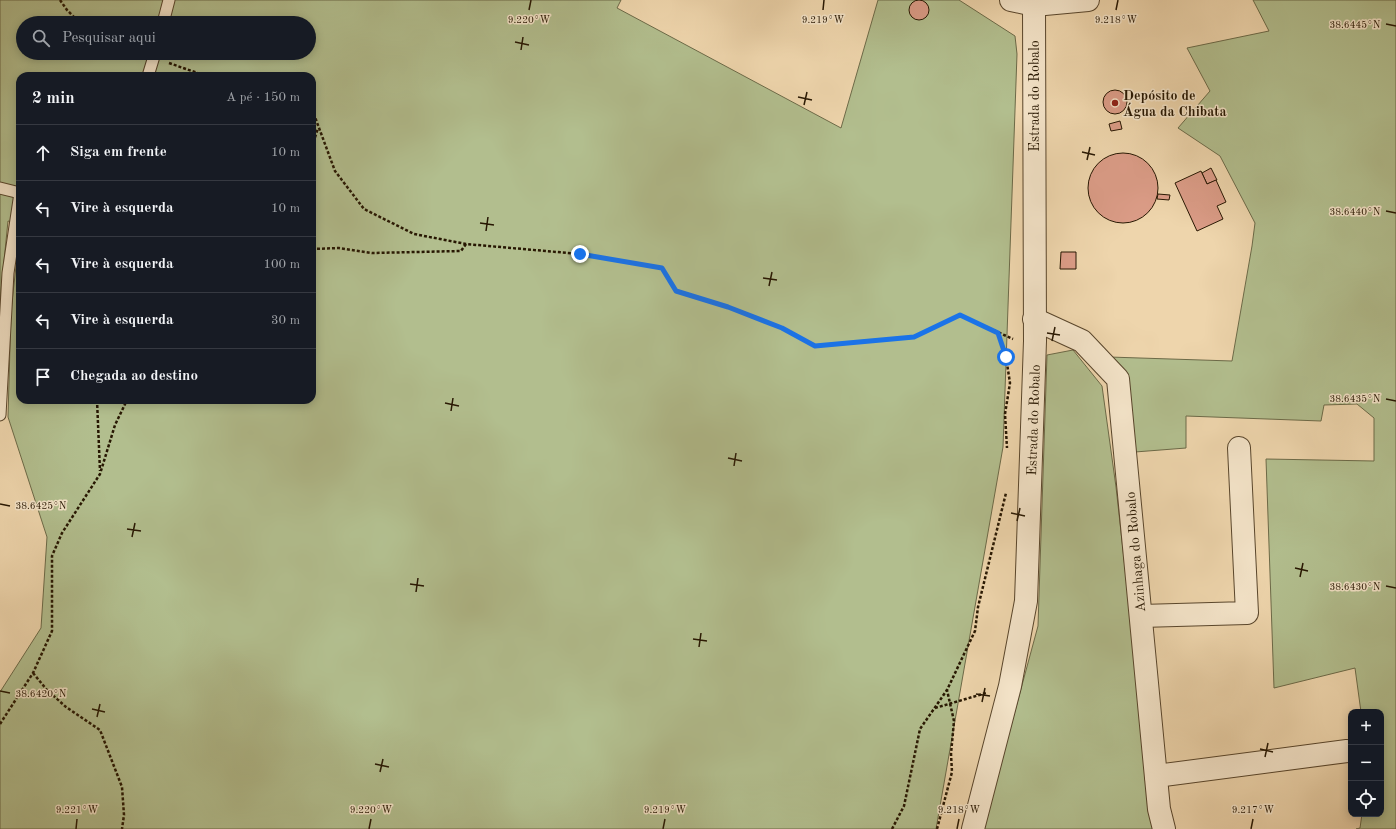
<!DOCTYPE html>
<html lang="pt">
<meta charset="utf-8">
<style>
body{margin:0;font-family:"Old Standard TT",serif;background:#20242c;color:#f1f3f6}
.controls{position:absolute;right:12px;bottom:12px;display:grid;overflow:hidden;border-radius:8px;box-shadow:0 2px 10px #0003}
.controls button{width:36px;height:36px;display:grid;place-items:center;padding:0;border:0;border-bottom:1px solid #363941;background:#171b24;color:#f1f3f6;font:20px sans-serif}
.stop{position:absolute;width:12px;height:12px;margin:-9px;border:3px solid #1a73e8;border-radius:50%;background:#fff}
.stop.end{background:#1a73e8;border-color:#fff;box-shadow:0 1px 4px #0008}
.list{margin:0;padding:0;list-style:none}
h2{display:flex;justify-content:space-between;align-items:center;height:52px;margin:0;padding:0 16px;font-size:17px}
h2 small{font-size:13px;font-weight:400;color:#9ea1a6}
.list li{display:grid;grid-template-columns:26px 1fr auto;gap:12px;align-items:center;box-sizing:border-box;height:56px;padding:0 16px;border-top:1px solid #363941}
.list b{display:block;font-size:15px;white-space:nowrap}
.list em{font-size:13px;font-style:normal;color:#9ea1a6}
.icon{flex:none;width:22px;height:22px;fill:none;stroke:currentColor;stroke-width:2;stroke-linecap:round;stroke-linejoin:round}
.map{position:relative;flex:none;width:1396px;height:829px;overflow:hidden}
.search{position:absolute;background:#171b24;box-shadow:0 2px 10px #0003;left:16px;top:16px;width:300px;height:44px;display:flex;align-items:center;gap:10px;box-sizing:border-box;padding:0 14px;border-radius:22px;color:#9ea1a6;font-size:15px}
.panel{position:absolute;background:#171b24;box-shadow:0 2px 10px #0003;left:16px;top:72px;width:300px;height:332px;border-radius:12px}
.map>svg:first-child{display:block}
</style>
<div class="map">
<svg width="1396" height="829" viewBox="0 0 1396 829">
<rect width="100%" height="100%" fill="#eed5ac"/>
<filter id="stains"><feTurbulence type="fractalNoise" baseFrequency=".005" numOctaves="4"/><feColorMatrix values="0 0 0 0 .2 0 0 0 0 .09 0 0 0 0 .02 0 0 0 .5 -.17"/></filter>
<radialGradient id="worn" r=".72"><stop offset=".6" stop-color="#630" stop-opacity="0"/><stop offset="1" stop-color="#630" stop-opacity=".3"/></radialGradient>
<g fill="#b2be8e" stroke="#6c6a48" fill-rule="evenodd">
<path d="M0,0H621L617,8L841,128L878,0H959L1015,36L1017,54L1003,447L936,829H0V692L41,628L47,537L8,417L11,311L20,231V400H312V76H20V224L8,221L0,301ZM23,23H309V53H23Z"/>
<polygon points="1253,0 1396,0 1396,829 1356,829 1360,828 1362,814 1381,814 1381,712 1361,712 1355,668 1274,688 1266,459 1374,461 1374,418 1357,404 1324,405 1321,421 1186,416 1186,448 1135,452 1109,357 1232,361 1252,246 1255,223 1220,156 1178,128 1210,91 1187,48 1269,31"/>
<polygon points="1073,350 1102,386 1116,487 1154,829 983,829 1038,626 1047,355"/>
</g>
<g fill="#db9c87" stroke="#271702">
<circle cx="919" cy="10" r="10"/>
<circle cx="1115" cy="102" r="12"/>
<polygon points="1120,121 1122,129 1111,131 1109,124"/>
<circle cx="1123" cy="188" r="35"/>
<polygon points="1211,168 1217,180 1207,184 1202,173"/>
<polygon points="1201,171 1207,184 1216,180 1226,202 1217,206 1223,219 1197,231 1175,183"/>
<polygon points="1158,194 1170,195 1169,200 1157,199"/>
<polygon points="1061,252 1076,252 1076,269 1060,269"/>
</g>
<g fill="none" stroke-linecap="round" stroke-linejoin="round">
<g stroke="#59462c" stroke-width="13">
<g id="service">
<polyline points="163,23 169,0"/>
<polyline points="148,76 155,53"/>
<polyline points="0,188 20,193"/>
<polyline points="0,415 8,273 20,193"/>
</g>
</g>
<g stroke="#59462c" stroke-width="24">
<g id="minor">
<polyline points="1011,0 1034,5 1088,0"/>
<polyline points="1034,319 1082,341 1118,379 1159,809 1164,829"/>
<polyline points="1141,616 1247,613 1239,448"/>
<polyline points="1156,776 1347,751"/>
<polyline points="973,829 1010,686 1026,601 1035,341 1034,5"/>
</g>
</g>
<g stroke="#271702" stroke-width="2.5" stroke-dasharray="3 2" stroke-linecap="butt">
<polyline points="60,0 67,10 80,23"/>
<polyline points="119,53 138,54"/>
<polyline points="169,63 206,76"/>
<polyline points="312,109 335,171 364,209 414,234 466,244 580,254 662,268 676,291 728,307 782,328 815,346 914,337 960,315 1013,339"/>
<polyline points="312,147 318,128"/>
<polyline points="312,249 339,248 372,253 461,251 466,244"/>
<polyline points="998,333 1006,357 1010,383 1005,414 1007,448"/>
<polyline points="97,400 100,471"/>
<polyline points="33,673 47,690 66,707 100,730 122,787 124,815 122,829"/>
<polyline points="935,708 986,693"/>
<polyline points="0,724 33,673 52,631 52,556 62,533 100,474 115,425 127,400"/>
<polyline points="892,829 904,806 920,729 947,690"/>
<polyline points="937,829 952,772 951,754 954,721 947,690 975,631 978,607 1006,493"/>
</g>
<use href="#service" stroke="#f4e4c9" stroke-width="11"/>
<use href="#minor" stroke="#f4e4c9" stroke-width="22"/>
</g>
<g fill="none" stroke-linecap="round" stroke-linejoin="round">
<polyline stroke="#1a73e8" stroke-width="5" points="580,254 662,268 676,291 728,307 782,328 815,346 914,337 960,315 998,333 1006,357"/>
</g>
<path fill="none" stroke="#271702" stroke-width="1.5" d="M529,10L531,0M823,10L824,0M1116,10L1118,0M1386,24L1396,26M515,42L529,45M521,50L523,37M798,97L812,100M804,105L807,92M1082,152L1095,155M1087,160L1090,147M1386,211L1396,213M480,223L494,225M486,231L488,217M763,278L777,280M769,286L772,272M1047,333L1060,335M1052,341L1055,327M1386,399L1396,401M445,403L459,406M451,411L453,398M728,458L742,461M734,466L736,453M0,504L10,506M1011,513L1025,516M1017,521L1020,508M127,529L141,531M132,537L135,523M1295,568L1308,571M1300,577L1303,563M410,584L424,586M1386,586L1396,588M416,592L418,578M693,639L707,641M699,647L701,633M0,691L10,693M976,694L990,696M982,702L985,688M92,709L105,712M97,717L100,704M1260,749L1273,752M1265,757L1268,743M375,764L389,767M380,772L383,759M76,829L77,819M369,829L371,819M663,829L665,819M957,829L959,819M1251,829L1253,819"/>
<circle fill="#8f2418" stroke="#f4e4c9" stroke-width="1.5" cx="1115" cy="103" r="4"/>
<g text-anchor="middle" stroke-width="3" stroke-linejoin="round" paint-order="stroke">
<g font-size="14" font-weight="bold" fill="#271702" stroke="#f4e4c9" text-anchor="start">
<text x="1123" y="100">Depósito de<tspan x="1123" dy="16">Água da Chibata</tspan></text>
</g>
<g font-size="14" fill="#271702" stroke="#f4e4c9">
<text transform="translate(1034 96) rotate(-90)" y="5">Estrada do Robalo</text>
<text transform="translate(1033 420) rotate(-88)" y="5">Estrada do Robalo</text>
<text transform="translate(1135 552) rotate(-95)" y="5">Azinhaga do Robalo</text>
</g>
</g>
<g font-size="10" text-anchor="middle" fill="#271702" stroke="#f4e4c9" stroke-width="3" stroke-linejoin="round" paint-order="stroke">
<text x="529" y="23">9.220°W</text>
<text x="823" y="23">9.219°W</text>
<text x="1116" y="23">9.218°W</text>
<text x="1355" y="28">38.6445°N</text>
<text x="1355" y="215">38.6440°N</text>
<text x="1355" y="402">38.6435°N</text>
<text x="41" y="509">38.6425°N</text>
<text x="1355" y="590">38.6430°N</text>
<text x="41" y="697">38.6420°N</text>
<text x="77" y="813">9.221°W</text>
<text x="371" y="813">9.220°W</text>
<text x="665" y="813">9.219°W</text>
<text x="959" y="813">9.218°W</text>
<text x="1253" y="813">9.217°W</text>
</g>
<rect width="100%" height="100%" filter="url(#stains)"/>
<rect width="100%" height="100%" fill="url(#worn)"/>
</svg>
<div class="controls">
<button>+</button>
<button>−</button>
<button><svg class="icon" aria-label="locate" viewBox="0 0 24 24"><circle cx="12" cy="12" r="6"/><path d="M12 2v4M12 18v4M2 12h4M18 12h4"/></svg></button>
</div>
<div class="stop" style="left:1006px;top:357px"></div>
<div class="stop end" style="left:580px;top:254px"></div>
<div class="search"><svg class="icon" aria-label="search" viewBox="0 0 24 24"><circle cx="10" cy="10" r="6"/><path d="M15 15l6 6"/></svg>Pesquisar aqui</div>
<section class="panel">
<h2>2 min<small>A pé · 150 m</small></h2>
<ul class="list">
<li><svg class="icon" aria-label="ahead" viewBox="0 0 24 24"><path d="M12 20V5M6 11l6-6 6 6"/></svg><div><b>Siga em frente</b></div><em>10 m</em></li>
<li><svg class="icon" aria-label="left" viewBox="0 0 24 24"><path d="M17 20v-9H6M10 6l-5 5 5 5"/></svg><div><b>Vire à esquerda</b></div><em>10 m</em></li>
<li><svg class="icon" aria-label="left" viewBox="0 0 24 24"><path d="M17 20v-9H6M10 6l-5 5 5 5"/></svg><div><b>Vire à esquerda</b></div><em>100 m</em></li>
<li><svg class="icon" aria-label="left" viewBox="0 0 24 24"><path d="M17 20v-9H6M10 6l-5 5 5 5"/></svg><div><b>Vire à esquerda</b></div><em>30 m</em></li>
<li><svg class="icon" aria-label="arrive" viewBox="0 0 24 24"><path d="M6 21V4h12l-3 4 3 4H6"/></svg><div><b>Chegada ao destino</b></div></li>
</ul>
</section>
</div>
